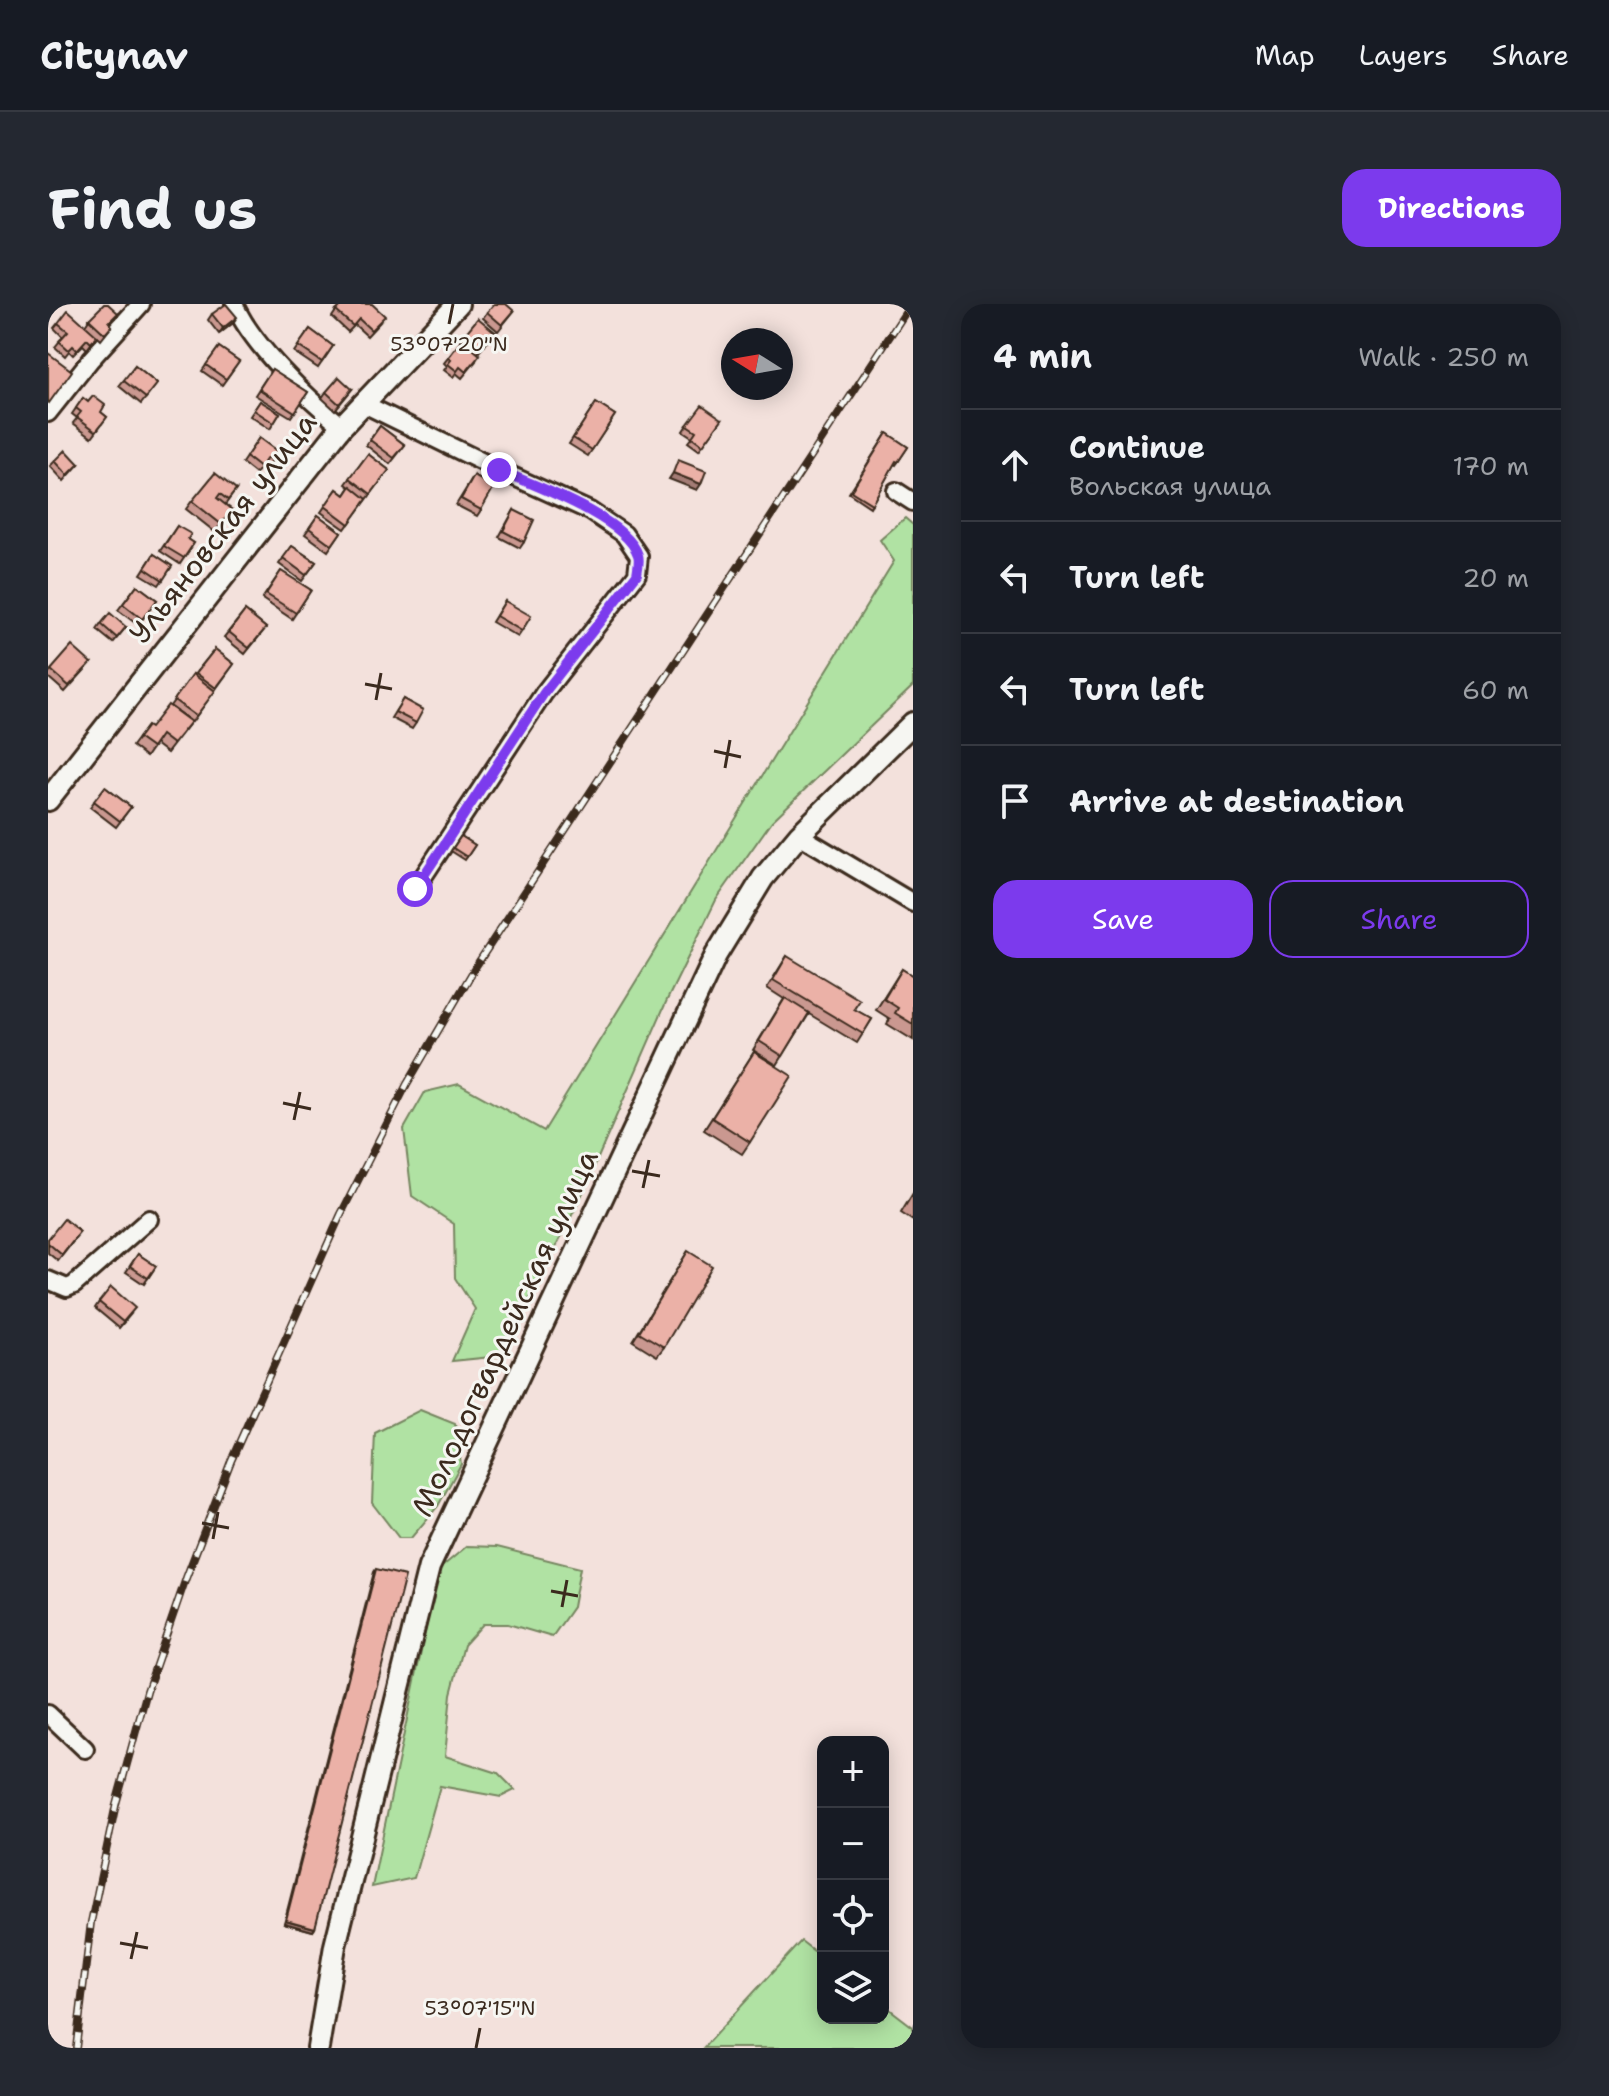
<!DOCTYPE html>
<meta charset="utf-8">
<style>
body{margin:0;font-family:"Shantell Sans",sans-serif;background:#242831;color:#f1f3f6}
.controls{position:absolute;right:24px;bottom:24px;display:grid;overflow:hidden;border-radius:16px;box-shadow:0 4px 20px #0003}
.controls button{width:72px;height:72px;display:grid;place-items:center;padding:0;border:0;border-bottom:2px solid #363941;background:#171b24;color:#f1f3f6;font:40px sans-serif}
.compass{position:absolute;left:673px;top:24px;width:72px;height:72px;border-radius:50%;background:#171b24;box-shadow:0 4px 20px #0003;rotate:281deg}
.stop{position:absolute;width:24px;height:24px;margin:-18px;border:6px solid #7c3aed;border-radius:50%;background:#fff}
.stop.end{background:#7c3aed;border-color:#fff;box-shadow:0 2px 8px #0008}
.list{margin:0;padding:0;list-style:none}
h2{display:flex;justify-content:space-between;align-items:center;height:104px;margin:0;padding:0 32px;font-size:34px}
h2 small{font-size:26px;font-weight:400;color:#9ea1a6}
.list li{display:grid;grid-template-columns:52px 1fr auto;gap:24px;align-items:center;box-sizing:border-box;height:112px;padding:0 32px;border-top:2px solid #363941}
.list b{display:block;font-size:30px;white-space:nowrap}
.list p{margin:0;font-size:26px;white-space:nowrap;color:#9ea1a6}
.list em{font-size:26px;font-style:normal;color:#9ea1a6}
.actions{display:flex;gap:16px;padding:24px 32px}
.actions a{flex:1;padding:18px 0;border:2px solid #7c3aed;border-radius:24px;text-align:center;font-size:28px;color:#7c3aed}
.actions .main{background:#7c3aed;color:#fff}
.icon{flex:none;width:44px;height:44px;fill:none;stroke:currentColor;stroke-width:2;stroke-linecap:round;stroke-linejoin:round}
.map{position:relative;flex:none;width:865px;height:1744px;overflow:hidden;border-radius:24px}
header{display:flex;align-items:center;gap:48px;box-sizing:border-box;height:112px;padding:0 40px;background:#171b24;border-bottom:2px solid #363941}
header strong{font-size:38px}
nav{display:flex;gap:44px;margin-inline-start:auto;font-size:28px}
.intro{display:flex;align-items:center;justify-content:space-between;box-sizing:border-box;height:192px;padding:0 48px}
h1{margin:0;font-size:56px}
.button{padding:20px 36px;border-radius:24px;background:#7c3aed;color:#fff;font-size:28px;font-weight:700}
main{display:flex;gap:48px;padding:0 48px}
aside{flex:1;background:#171b24;border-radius:24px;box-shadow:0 4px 20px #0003}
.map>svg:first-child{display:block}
</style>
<header>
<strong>Citynav</strong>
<nav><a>Map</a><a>Layers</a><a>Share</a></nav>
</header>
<div class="intro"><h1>Find us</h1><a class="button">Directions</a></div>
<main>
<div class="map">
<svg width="865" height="1744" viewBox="0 0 865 1744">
<rect width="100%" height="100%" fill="#f3e1dc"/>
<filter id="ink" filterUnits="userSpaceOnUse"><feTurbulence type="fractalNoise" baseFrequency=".0125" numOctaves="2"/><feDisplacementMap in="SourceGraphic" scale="16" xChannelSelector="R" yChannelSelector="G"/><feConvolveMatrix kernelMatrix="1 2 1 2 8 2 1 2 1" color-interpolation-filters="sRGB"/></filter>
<g filter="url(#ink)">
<g fill="#b0e2a3" stroke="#768660" stroke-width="2">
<polygon points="857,214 865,221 865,382 724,517 668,596 619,696 532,895 453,1052 404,1057 427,1005 407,974 406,920 364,892 356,825 377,788 411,780 496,827 846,257 832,236"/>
<polygon points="372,1106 407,1120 413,1160 390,1202 363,1234 351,1234 324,1199 327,1129"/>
<polygon points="419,1242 449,1243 532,1264 525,1303 504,1333 460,1320 435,1320 416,1341 403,1390 397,1452 450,1469 467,1486 453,1493 392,1482 366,1574 324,1583 390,1266"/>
<polygon points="753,1637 775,1654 775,1714 835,1714 835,1700 865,1723 865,1744 655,1744"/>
</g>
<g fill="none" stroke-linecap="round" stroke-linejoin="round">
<g stroke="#3b2a1e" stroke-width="22">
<g id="minor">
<path d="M186,0C204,41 259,94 294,122"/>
<polyline points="314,99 451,166 542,207 576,230 591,252 589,270 496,389 367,585"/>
<polyline points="0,109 43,55 93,0"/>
<polyline points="848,187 865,198"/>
<polyline points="751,531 865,599"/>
<polyline points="0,976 19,984 26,981 101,915"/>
<polyline points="0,1410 37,1445"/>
</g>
</g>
<g stroke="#3b2a1e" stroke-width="26">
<g id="tertiary">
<polyline points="0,496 294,122 410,0"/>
<polyline points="270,1744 287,1642 381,1263 668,651 715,574 751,531 865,419"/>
</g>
</g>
<use href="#minor" stroke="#f6f6f2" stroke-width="16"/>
<use href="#tertiary" stroke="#f6f6f2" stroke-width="20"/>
<g stroke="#3b2a1e" stroke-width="8">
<polyline id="rail" points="28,1744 43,1618 68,1500 99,1387 138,1274 183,1157 293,910 359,780 428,662 863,0"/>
</g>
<use href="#rail" stroke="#f6f6f2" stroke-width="5" stroke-dasharray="15" stroke-linecap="butt"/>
</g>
<g fill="#ca9890" stroke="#3b2a1e" stroke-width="2">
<polygon points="288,7 332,18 319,32 307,21 300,28 284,13"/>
<polygon points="466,7 450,27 435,14 439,8"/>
<polygon points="164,10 185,19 171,30 160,16"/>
<polygon points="41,15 66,15 61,19 64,22 53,36 49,32 39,45 35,41 25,51 21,47 17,52 7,43 15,33 6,24 10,19 37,21"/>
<polygon points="262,25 285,42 270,64 246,48"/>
<polygon points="447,28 430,49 428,57 414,74 408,69 405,73 396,66 399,62 396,59 413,37 412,36 416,31"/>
<polygon points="171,43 191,57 174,81 154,67"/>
<polygon points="87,62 109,80 93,100 71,82"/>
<polygon points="224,65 260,88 243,113 207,91"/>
<polygon points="705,84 717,84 712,93 703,87"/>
<polygon points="304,85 287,106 274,94 278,88"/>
<polygon points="35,94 59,113 44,133 25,119 29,114 24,110"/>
<polygon points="212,97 232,109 222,125 202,112"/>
<polygon points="548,99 567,111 540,152 521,140"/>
<polygon points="674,115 651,146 640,138 644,133 635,127 639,121"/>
<polygon points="332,122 357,141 342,160 318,141"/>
<polygon points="839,129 860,143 848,161 846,160 822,203 801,189"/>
<polygon points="211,134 230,148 220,163 215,160 208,170 194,159"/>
<polygon points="320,150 341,166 297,225 273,208 289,185 297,191 302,183 298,180"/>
<polygon points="7,157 31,160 16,177 2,162"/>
<polygon points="426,172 433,206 429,212 408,201"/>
<polygon points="188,186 177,201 184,206 167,228 138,205 144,197"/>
<polygon points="466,206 476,238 472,244 451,233"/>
<polygon points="270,211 293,228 280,247 257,230"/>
<polygon points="129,222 140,235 146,239 132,260 112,247"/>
<polygon points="244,242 268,258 254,277 231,260"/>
<polygon points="106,250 124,262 111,281 93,270"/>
<polygon points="233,267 263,286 244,315 214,295"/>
<polygon points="89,281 109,296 90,321 70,306"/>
<polygon points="457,297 474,327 470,333 444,318"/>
<polygon points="197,307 218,324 197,350 176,333"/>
<polygon points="53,320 78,323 65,339 49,326"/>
<polygon points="167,345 186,360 144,418 122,402 145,370 146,371"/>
<polygon points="43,359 17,388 0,373 0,370 3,366"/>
<polygon points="355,395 368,419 364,425 343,414"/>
<polygon points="143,418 119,449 107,440 98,453 84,442 99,422 102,424"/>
<polygon points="57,483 83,503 68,523 42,503"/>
<polygon points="413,532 427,541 417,556 403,547"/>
<polygon points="739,652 806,705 824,715 809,739 761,710 729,761 705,746 736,695 719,684"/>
<polygon points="854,665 865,672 865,736 839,720 842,715 828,706"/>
<polygon points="706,748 702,838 694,850 656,826"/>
<polygon points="865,889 865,917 853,909"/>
<polygon points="28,934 10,957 0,949 0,935"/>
<polygon points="640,947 616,1043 609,1052 585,1037"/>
<polygon points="90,950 108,962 96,980 78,968"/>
<polygon points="51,998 83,1010 71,1024 47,1004"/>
<polygon points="328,1265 267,1624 265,1627 236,1619 326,1268"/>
</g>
<g fill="#a47c75" stroke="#3b2a1e" stroke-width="2">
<polygon points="189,13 185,19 171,30 175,24"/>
<polygon points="625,169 653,180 649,186 621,175"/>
<polygon points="238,1616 267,1624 265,1627 236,1619"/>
</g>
<g fill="#ebb1a7" stroke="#3b2a1e" stroke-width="2">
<polygon points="56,0 60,0 70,9 61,18 64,22 57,30 41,15"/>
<polygon points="178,0 189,13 175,24 164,10"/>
<polygon points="295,0 324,0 337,12 323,26 311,15 305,22 288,7"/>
<polygon points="446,0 458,0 466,7 454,21 439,8"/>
<polygon points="20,6 49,32 43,39 39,35 29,46 25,42 21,46 11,37 20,27 10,19"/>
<polygon points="430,14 447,28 433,45 416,31"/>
<polygon points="262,25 285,42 274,58 250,42"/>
<polygon points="414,36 432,51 418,68 412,63 409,67 400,60 403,56 400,54"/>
<polygon points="171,43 191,57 178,75 158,61"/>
<polygon points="0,49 24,67 1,99 0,98"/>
<polygon points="87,62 109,80 98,94 76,77"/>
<polygon points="224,65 260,88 247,108 211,85"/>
<polygon points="291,73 304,85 291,100 278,88"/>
<polygon points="705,84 717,84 714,90"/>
<polygon points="45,92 57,101 53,108 59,113 48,127 29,113 33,108 28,104 35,94 40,98"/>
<polygon points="212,97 232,109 226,119 206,106"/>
<polygon points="548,99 567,111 544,146 525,134"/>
<polygon points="654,101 674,115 655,141 644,133 648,127 639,121"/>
<polygon points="332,122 357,141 346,154 322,136"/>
<polygon points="839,129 860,143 850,158 848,157 824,200 803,187"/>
<polygon points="211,134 230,148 224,157 219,154 212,164 198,153"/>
<polygon points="18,146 31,160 20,171 7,157"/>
<polygon points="320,150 341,166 323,190 302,174"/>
<polygon points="630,156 658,167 653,180 625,169"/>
<polygon points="167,169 188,186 180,196 172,190 169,194 184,206 173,220 144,197"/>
<polygon points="426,172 446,183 433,206 413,195"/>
<polygon points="303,182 319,195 301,220 277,202 289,185 297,191"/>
<polygon points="466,206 486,216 476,238 455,227"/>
<polygon points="270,211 293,228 284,241 261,224"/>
<polygon points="129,222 143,230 140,235 146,239 136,254 116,242"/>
<polygon points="244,242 268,258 258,271 235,254"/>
<polygon points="106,250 124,262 115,276 97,264"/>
<polygon points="233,267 263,286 248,309 218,290"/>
<polygon points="89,281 109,296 94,315 75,300"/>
<polygon points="457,297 483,312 474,327 448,312"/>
<polygon points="197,307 218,324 201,344 181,328"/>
<polygon points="62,309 78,323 69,334 53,320"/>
<polygon points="24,342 43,359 21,382 3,366"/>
<polygon points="167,345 186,360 168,384 148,369"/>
<polygon points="145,370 167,387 148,412 126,396"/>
<polygon points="355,395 375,406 368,419 347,408"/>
<polygon points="120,401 143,418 125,440 113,431 104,444 90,434 99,422 102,424"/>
<polygon points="57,483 83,503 72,517 46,497"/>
<polygon points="413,532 427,541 419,553 405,544"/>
<polygon points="739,652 812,696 806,705 824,715 815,730 725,676"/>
<polygon points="854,665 865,672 865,720 847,709 850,704 836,695"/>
<polygon points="737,694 761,709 735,752 711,737"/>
<polygon points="706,748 744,772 702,838 664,814"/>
<polygon points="16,915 32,928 14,951 0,939 0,935"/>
<polygon points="640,947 664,962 616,1043 591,1028"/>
<polygon points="90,950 108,962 100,974 82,962"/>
<polygon points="63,983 87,1004 75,1018 51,998"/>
<polygon points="328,1265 357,1272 267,1624 238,1616"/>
</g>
</g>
<g fill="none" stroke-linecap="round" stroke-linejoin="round" filter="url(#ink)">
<path stroke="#7c3aed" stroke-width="10" d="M367,585L496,389L589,270C590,264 592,256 590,251C578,214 485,181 451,166"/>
</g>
<path fill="none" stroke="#3b2a1e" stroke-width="3" d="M401,20L405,0M317,380L344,385M328,396L333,369M666,447L693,453M677,464L682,436M235,799L263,805M246,816L252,788M584,867L612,872M595,884L601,856M154,1219L181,1224M165,1235L170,1208M503,1287L530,1292M514,1303L519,1276M72,1639L100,1644M83,1655L89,1628M428,1744L432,1724"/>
<g text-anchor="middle" stroke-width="6" stroke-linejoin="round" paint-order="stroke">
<g font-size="30" fill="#3b2a1e" stroke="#f6f6f2">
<text transform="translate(175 224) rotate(-52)" y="10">Ульяновская улица</text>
<text transform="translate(457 1029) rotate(-65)" y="10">Молодогвардейская улица</text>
</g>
</g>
<g font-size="20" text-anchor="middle" fill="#3b2a1e" stroke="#f6f6f2" stroke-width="6" stroke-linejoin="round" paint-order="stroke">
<text x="401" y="47">53°07'20"N</text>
<text x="432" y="1711">53°07'15"N</text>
</g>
</svg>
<div class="controls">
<button>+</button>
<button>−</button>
<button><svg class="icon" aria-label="locate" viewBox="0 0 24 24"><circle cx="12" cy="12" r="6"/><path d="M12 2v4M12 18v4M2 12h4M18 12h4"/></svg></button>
<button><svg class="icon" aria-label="layers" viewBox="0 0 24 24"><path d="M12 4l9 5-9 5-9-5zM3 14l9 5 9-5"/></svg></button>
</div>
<svg class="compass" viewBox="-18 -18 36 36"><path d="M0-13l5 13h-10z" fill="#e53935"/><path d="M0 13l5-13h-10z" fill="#9ea1a6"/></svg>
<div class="stop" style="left:367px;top:585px"></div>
<div class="stop end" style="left:451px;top:166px"></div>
</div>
<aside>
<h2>4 min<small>Walk · 250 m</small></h2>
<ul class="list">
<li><svg class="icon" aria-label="ahead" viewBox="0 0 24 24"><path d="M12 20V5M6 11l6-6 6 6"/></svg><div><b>Continue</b><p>Вольская улица</p></div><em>170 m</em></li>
<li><svg class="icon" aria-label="left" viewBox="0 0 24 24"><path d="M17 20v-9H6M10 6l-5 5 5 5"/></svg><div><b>Turn left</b></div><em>20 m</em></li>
<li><svg class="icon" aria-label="left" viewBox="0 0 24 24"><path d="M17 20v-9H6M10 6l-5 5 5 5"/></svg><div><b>Turn left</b></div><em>60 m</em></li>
<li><svg class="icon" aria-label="arrive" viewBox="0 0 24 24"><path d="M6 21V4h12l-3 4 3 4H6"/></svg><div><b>Arrive at destination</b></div></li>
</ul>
<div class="actions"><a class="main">Save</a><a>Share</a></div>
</aside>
</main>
